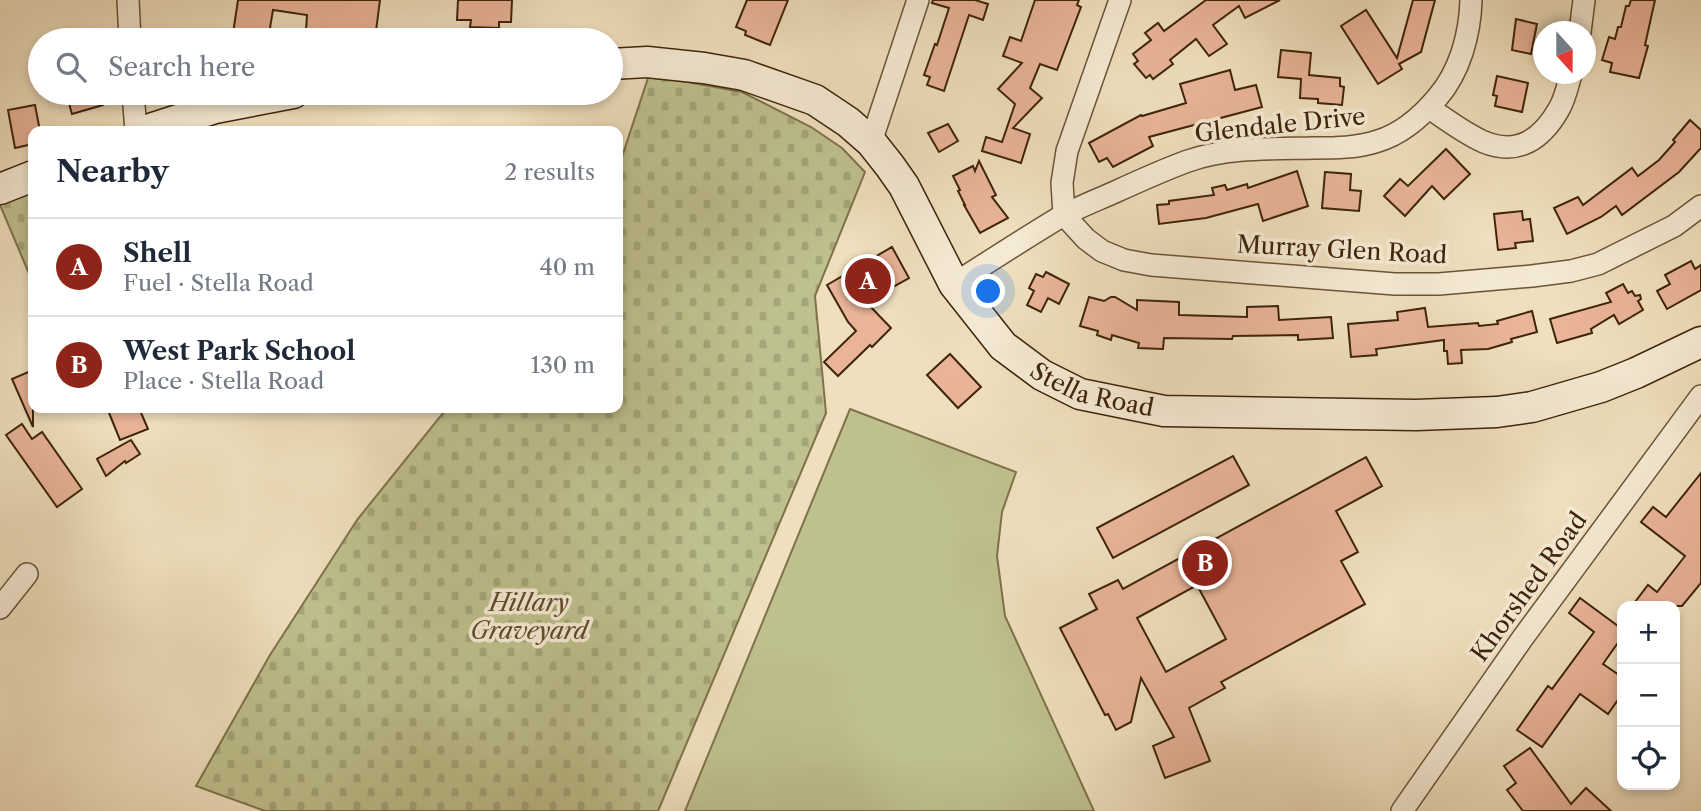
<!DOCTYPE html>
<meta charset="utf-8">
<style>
body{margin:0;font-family:"Libre Caslon Text",serif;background:#f2f2f3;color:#1f2937}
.controls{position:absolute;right:21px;bottom:21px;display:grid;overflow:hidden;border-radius:14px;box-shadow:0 4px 10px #0003}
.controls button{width:63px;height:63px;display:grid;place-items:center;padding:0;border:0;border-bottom:2px solid #e0e1e3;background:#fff;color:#1f2937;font:35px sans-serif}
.compass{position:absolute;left:1533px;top:21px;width:63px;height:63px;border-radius:50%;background:#fff;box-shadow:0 4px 10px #0003;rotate:159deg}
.you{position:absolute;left:989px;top:292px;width:24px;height:24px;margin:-18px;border:5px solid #fff;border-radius:50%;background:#1a73e8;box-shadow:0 0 0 10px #1a73e833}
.badge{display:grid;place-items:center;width:46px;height:46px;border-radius:50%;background:#8f2418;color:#fff;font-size:23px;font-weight:700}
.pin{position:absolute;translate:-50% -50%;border:4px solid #fff;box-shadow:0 2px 7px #0006}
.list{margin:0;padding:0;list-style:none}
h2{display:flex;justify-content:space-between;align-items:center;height:91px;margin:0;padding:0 28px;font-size:30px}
h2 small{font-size:23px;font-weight:400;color:#747a83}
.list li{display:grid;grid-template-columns:46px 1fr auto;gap:21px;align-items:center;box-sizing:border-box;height:98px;padding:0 28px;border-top:2px solid #e0e1e3}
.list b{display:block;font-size:26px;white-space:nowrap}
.list p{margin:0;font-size:23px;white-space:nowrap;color:#747a83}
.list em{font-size:23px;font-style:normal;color:#747a83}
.icon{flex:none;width:38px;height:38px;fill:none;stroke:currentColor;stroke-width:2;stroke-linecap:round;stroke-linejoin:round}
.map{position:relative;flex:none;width:1701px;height:811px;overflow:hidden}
.search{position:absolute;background:#fff;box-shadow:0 4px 10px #0003;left:28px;top:28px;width:595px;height:77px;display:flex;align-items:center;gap:18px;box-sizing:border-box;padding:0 24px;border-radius:38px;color:#747a83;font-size:26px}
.panel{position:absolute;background:#fff;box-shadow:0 4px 10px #0003;left:28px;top:126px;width:595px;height:287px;border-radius:14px}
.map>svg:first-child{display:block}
</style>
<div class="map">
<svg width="1701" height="811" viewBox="0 0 1701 811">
<defs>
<pattern id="cemetery-stones" width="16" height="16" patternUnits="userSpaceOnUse" patternTransform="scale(1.75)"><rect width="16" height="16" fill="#bec08d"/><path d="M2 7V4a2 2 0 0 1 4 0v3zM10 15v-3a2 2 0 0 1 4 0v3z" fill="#a4a578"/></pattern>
</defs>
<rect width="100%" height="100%" fill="#efdfbd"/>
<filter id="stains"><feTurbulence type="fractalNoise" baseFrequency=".00286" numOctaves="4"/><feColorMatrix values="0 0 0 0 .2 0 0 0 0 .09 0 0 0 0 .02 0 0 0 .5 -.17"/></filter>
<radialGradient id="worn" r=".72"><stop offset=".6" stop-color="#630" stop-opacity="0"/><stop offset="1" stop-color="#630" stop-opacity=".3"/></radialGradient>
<g fill="url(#cemetery-stones)" stroke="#7e724b" stroke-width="2">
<polygon points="649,75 742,92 811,127 842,148 865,172 815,296 826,413 658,811 265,811 196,786 270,655 357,520 447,408 618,408 618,169"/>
<polygon points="33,189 33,283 0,205 0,202"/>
</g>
<polygon fill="#bec08d" stroke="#7e724b" stroke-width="2" points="850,409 1016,472 1002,512 997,556 1005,616 1094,811 685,811"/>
<g fill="#e9b498" stroke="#3f2409" stroke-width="2" fill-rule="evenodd">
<polygon points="238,0 380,0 375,39 306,31 307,15 273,10 268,40 232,40"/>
<polygon points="458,0 512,0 511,22 499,22 499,28 470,27 471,20 457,20"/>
<polygon points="747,0 788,0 770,45 745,35 746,31 736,27"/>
<polygon points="933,0 975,0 988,4 983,20 969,15 944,91 927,85 930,77 924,75 935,44 937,45 949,8 932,3"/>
<polygon points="1035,0 1079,0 1077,5 1081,7 1057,70 1040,64 1030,88 1042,98 1013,128 1030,134 1021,163 982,151 986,137 1002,142 1015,104 998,89 1022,63 1003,56 1010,37 1021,41"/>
<polygon points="1206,0 1280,0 1245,18 1239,6 1213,25 1227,44 1209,56 1196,39 1170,60 1173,64 1153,79 1150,75 1146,78 1134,64 1138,61 1133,54 1151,40 1145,33 1158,23 1164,31"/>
<polygon points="1413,0 1435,0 1421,52 1399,64 1402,69 1378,84 1341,26 1366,10 1397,58"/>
<polygon points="1631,0 1655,0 1645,45 1648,46 1639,78 1610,72 1612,63 1602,60 1609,37 1615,39 1618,27 1621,27 1626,6 1629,6"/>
<polygon points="1516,19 1537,24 1531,54 1512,50"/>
<polygon points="1281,50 1311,53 1309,75 1340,78 1340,86 1344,87 1342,105 1318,103 1318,99 1300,98 1301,79 1278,77"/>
<polygon points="1230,70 1235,90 1256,85 1262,107 1149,137 1153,146 1113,167 1107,158 1099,162 1089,143 1141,115 1142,116 1186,103 1180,84"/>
<polygon points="1497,76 1528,83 1522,112 1495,106 1497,96 1493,95"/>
<polygon points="66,93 100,93 103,105 72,114"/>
<polygon points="35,105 40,131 33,131 33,144 15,148 8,110"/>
<polygon points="1690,120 1701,130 1701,148 1679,172 1622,215 1616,206 1601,217 1567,234 1554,208 1578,197 1583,205 1632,168 1638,176 1659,160 1675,142 1673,140"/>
<polygon points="948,124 958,141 939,152 928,133"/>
<polygon points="1446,149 1470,174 1444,199 1432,186 1405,216 1384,196 1400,179 1408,186"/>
<polygon points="979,161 996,195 992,197 1008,218 980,233 964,205 965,205 958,191 960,190 953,176 973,166 975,171"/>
<polygon points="1297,171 1308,206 1263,221 1258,204 1206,218 1159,224 1157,205 1169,204 1169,201 1214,195 1212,188 1225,185 1227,190 1247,184 1248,188"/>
<polygon points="1325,172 1351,174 1350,190 1361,191 1359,211 1322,208"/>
<polygon points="1522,211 1523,220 1530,219 1533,241 1515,243 1516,248 1498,250 1494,214"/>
<polygon points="892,247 909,278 866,302 891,328 872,347 870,345 838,376 824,362 856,331 848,322 827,285"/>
<polygon points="1691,261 1695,269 1701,265 1701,290 1667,309 1657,291 1670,284 1665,275"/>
<polygon points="1046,272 1069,284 1059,304 1048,298 1041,312 1027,305 1034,291 1029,288 1036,274 1043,277"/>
<polygon points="1623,284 1628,293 1632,291 1635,296 1640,295 1641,299 1638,301 1643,310 1619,324 1614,315 1591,329 1592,333 1557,343 1550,319 1611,302 1606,293"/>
<polygon points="1089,297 1104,301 1111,297 1115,297 1137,310 1137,300 1179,302 1179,315 1247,317 1247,307 1278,306 1279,320 1331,317 1333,338 1298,340 1298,335 1233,336 1232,339 1164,338 1163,349 1138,348 1139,343 1112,335 1111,340 1097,335 1098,331 1080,326"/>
<polygon points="1425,308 1428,327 1478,323 1479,326 1498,324 1497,321 1532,311 1537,332 1511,339 1512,342 1488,349 1461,350 1462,363 1448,364 1447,351 1444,351 1444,340 1376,349 1377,355 1351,357 1348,324 1398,320 1397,312"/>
<polygon points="950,354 981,387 958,408 927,375"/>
<polygon points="33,370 33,427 12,379"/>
<polygon points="107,408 139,408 148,429 120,440"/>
<polygon points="22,424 32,439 42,432 82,489 57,507 6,435"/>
<polygon points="131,440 140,454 126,463 125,461 106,476 97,459"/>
<polygon points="1233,456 1249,485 1113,558 1097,528"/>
<path d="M1366,457L1382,486L1336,511L1358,552L1341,561L1365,604L1221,682L1225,688L1189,708L1210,761L1165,778L1153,746L1174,737L1141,678L1131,722L1116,730L1108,714L1105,715L1060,628L1097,609L1089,594L1118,580L1123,589ZM1197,585L1226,639L1166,672L1137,618Z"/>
<polygon points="1701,473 1701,583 1682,606 1632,606 1648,585 1657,592 1685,556 1641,522 1653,507 1666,517"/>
<polygon points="1580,598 1622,629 1622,637 1603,664 1622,677 1622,694 1608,714 1580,694 1542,747 1517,730 1548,686 1552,689 1594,632 1569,613"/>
<polygon points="1530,748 1571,804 1586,788 1611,811 1523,811 1507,790 1516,783 1504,766"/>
</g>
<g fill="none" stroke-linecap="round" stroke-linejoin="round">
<g stroke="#6b5336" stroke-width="24">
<g id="minor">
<polyline points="128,0 130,40"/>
<polyline points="1120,0 1067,151 1062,183 1064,215 1086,239 1102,251 1124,260 1151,265 1395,284 1439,284 1532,276 1571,271 1598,264 1674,226 1701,206"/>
<polyline points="1580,32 1584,0"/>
<polyline points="133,93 136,131"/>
<path d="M1429,108C1446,119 1465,134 1484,142C1518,156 1542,139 1559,109C1565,99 1568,85 1571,74"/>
<polyline points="871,142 918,0"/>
<path d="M954,284C990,261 1025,238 1062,216C1079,207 1097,200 1115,192C1139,181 1163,170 1188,161C1228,147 1273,149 1314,148C1335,148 1357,148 1378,141C1401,134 1421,117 1437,98C1460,72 1470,34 1471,0"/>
<polyline points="0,608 27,574"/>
<polyline points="1402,811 1522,639 1701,396"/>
</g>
</g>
<g stroke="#3f2409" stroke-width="33">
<g id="secondary">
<path id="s1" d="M611,64L647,62L704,68L744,75L815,100L848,122L871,142L890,166L904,186L954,284L1003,346L1042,375L1080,394L1164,411L1416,415L1497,412L1532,407L1601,387L1636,373L1701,342"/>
<polyline points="144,131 215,108 293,93"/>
<polyline points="0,189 33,176"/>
</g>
</g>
<use href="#minor" stroke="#f5ead4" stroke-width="21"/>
<use href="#secondary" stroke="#f5ead4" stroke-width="30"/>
</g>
<g text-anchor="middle" stroke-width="7" stroke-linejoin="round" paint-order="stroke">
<g font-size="24" fill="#3f2409" stroke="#f5ead4">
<text transform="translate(1280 125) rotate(-6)" y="8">Glendale Drive</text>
<text transform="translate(1342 250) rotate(3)" y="8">Murray Glen Road</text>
<text dy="8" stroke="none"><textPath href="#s1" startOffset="625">Stella Road</textPath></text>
<text transform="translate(1529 587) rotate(-54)" y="8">Khorshed Road</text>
</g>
<g font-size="24" font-style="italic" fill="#5f4b2a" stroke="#f5ead4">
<text x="529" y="611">Hillary<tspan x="529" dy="28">Graveyard</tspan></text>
</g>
</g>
<rect width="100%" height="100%" filter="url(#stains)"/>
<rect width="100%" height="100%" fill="url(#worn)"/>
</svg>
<div class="controls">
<button>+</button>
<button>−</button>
<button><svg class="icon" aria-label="locate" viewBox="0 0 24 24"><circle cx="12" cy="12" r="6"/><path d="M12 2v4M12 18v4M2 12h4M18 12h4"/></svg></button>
</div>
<svg class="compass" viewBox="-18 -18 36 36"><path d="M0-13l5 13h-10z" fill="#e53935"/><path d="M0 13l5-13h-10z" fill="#747a83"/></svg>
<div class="you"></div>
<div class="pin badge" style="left:868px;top:281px">A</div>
<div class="pin badge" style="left:1205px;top:563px">B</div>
<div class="search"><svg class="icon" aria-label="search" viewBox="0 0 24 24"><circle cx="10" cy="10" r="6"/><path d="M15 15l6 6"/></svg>Search here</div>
<section class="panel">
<h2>Nearby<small>2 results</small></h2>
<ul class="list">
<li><span class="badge">A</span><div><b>Shell</b><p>Fuel · Stella Road</p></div><em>40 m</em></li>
<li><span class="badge">B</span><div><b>West Park School</b><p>Place · Stella Road</p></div><em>130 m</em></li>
</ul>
</section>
</div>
